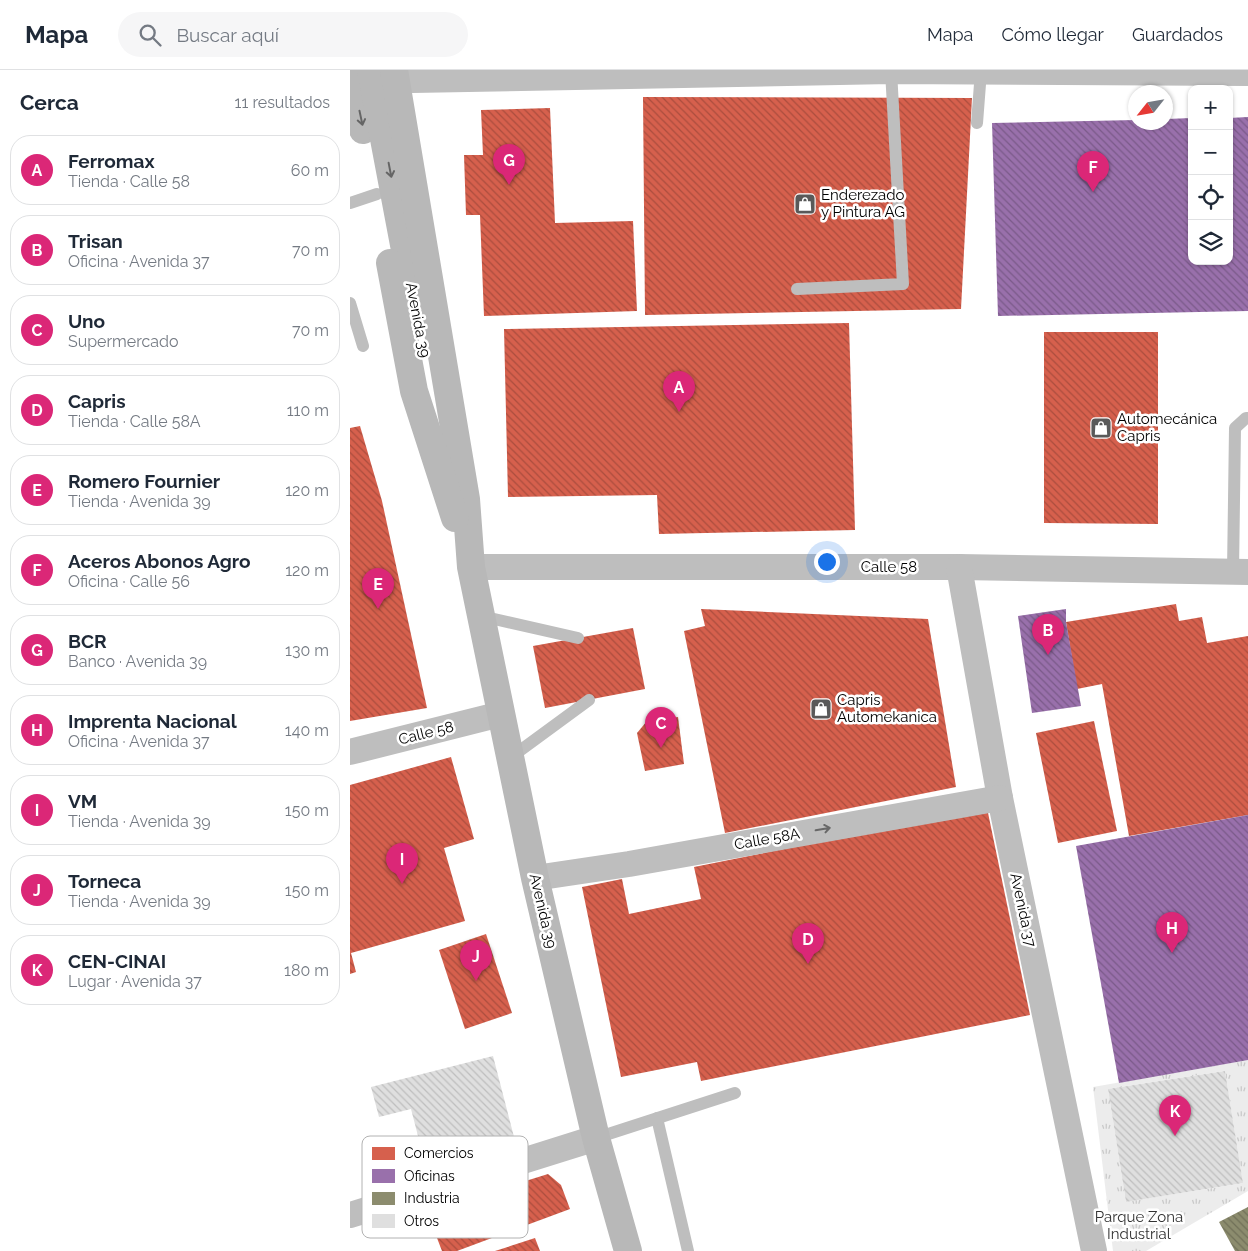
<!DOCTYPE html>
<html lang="es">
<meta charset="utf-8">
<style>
body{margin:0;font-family:Raleway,sans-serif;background:#f6f6f7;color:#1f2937}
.controls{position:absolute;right:15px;top:15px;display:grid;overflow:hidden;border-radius:10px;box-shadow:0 1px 4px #0004}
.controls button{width:45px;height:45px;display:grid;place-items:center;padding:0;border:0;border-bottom:1px solid #e0e1e3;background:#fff;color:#1f2937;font:25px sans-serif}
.compass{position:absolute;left:778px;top:15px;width:45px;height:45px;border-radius:50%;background:#fff;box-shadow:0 1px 4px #0004;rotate:239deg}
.you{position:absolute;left:476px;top:491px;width:18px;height:18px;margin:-12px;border:4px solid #fff;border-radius:50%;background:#1a73e8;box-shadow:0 0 0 8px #1a73e833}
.badge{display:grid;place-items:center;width:32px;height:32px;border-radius:50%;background:#db2777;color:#fff;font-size:16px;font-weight:700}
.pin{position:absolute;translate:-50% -41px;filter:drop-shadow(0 1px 2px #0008)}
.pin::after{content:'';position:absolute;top:26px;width:18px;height:15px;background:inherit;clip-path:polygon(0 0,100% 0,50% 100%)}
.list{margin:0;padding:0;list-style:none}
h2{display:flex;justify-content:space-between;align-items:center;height:65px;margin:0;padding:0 20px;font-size:21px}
h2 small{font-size:16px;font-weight:400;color:#747a83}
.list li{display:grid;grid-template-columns:32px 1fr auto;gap:15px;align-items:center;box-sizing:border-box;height:70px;margin:0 10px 10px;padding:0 10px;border:1px solid #e0e1e3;border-radius:20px}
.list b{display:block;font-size:19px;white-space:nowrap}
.list p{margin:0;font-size:16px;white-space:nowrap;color:#747a83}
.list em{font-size:16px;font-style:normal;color:#747a83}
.icon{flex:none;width:28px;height:28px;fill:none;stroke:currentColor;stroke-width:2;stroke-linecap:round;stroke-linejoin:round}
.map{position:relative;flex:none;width:898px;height:1181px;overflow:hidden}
header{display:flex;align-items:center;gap:30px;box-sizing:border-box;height:70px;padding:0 25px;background:#fff;border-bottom:1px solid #e0e1e3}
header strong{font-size:24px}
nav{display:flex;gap:28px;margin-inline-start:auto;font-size:18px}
.search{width:350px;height:45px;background:#f6f6f7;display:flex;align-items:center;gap:12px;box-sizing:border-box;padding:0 18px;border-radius:28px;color:#747a83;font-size:19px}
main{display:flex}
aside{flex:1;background:#fff}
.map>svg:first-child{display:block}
</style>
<header>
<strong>Mapa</strong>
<div class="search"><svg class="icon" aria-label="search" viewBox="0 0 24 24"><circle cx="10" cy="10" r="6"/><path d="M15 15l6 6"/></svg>Buscar aquí</div>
<nav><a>Mapa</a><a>Cómo llegar</a><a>Guardados</a></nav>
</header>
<main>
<aside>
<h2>Cerca<small>11 resultados</small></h2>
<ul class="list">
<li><span class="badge">A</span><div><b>Ferromax</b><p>Tienda · Calle 58</p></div><em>60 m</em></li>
<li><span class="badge">B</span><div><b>Trisan</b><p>Oficina · Avenida 37</p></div><em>70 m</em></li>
<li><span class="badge">C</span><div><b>Uno</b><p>Supermercado</p></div><em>70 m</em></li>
<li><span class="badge">D</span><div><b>Capris</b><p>Tienda · Calle 58A</p></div><em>110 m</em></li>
<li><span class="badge">E</span><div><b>Romero Fournier</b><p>Tienda · Avenida 39</p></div><em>120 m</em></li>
<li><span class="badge">F</span><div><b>Aceros Abonos Agro</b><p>Oficina · Calle 56</p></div><em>120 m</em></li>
<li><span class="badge">G</span><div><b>BCR</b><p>Banco · Avenida 39</p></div><em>130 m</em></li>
<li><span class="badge">H</span><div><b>Imprenta Nacional</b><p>Oficina · Avenida 37</p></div><em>140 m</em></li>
<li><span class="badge">I</span><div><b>VM</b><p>Tienda · Avenida 39</p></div><em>150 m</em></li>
<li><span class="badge">J</span><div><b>Torneca</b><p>Tienda · Avenida 39</p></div><em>150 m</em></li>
<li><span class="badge">K</span><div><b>CEN-CINAI</b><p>Lugar · Avenida 37</p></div><em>180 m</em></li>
</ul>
</aside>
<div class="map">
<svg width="898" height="1181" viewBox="0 0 898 1181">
<defs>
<pattern id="park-tufts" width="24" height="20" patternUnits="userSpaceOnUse" patternTransform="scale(1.25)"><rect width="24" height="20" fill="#ececec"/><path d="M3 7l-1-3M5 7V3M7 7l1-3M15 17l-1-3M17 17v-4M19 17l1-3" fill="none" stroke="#c9c9c9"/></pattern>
<pattern id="shops-back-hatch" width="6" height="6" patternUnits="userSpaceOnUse" patternTransform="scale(1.25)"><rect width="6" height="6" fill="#d6604d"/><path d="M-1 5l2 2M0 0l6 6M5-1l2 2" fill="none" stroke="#ab4d3e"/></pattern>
<pattern id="offices-back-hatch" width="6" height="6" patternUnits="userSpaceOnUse" patternTransform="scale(1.25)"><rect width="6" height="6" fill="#9970ab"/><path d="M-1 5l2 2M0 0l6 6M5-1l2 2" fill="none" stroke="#7a5a89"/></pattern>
<pattern id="industry-back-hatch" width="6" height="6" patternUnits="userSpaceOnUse" patternTransform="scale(1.25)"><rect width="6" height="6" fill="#8c8c6e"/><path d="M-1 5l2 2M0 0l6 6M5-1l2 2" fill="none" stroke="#707058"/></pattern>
<pattern id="building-back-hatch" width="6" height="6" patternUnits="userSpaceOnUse" patternTransform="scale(1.25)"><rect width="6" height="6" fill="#dfdfdf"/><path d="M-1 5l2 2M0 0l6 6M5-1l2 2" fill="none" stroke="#bebebe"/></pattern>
</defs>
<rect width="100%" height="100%" fill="#fff"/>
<path fill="url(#park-tufts)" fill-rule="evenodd" d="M898,990V1121L796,1181H763L743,1017ZM875,1001L893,1113L776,1132L758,1019Z"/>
<g fill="url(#shops-back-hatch)">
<polygon points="293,27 622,28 611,239 295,245"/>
<polygon points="200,38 205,153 283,151 287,241 134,246 130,145 116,145 114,85 133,85 131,40"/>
<polygon points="499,253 505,460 309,464 307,425 158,427 154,259"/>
<polygon points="694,262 808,262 808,454 694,453"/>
<polygon points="10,356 32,431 77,638 0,651 0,358"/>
<polygon points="826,534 829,551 852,547 857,573 898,566 898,745 779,766 752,614 727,619 716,552"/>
<polygon points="351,539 578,549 606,717 375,763 334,561 355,556"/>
<polygon points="283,558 295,619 195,638 183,576"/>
<polygon points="328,647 334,694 295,701 287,663 297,651"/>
<polygon points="744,651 767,761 708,773 686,663"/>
<polygon points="101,687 124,769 94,778 115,851 1,883 6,902 0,904 0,715"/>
<polygon points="637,738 680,945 351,1011 347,992 271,1007 232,817 272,809 279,844 351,829 344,797"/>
<polygon points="136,864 162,943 115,959 89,880"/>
<polygon points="198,1104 211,1115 220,1139 107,1181 92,1181 77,1142"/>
<polygon points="185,1168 190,1181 145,1181"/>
</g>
<g fill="url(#offices-back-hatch)">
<polygon points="898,47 898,241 648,246 642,53 786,50 786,52 816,52 816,49 842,48 842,191 879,191 879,48"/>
<polygon points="716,539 716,552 731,636 682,643 668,546"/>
<polygon points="898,745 898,990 769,1013 726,776"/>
</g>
<polygon fill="url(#industry-back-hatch)" points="898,1137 898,1181 885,1181 869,1152"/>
<g fill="url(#building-back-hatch)">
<polygon points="143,986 164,1067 74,1089 61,1039 29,1047 21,1017"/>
<polygon points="875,1001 893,1113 776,1132 758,1019"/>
</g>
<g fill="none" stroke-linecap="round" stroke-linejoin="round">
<g stroke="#bebebe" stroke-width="12">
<polyline points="627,53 631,1"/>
<polyline points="0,133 27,124"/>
<polyline points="447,219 553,214 541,1"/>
<polyline points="0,233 13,276"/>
<polyline points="883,502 885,358 896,348 898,348"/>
<polyline points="131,546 228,568"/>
<polyline points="160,688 239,630"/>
<polyline points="307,1048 338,1181"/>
<polyline points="246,1068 385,1023"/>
</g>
<g stroke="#bebebe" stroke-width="26">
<polyline points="62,10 541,1 898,3"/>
<polyline points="121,497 609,497 898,502"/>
<polyline points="609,497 650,728 744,1181"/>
<polyline points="0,682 151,644"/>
<polyline points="185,808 279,794 650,728"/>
<polyline points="0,1145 246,1068"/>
</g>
<g stroke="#b8b8b8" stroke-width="28">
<polyline points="1,0 13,60"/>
<polyline points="21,0 62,217"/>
<polyline points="44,0 116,429 121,497 185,808 246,1068 278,1181"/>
<polyline points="40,193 64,321 105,448"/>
</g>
</g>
<defs><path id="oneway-shaft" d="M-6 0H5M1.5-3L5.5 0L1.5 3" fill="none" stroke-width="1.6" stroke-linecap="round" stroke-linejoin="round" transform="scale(1.25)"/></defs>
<g stroke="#656565">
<use href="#oneway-shaft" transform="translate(11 48) rotate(78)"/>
<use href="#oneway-shaft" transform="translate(40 100) rotate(79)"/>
</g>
<use stroke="#686868" href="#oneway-shaft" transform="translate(473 759) rotate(-10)"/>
<defs>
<g id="shop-square" transform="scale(1.125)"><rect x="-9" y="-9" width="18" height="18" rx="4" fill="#595959" stroke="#fff"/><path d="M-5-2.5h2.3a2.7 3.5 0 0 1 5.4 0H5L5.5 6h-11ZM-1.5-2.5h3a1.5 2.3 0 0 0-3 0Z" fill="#fff"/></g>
</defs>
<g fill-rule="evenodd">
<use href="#shop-square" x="455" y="134"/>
<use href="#shop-square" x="751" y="358"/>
<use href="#shop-square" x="471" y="639"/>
</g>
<g text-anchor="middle" stroke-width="5" stroke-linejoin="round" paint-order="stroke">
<g font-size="15" fill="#000" stroke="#fff" text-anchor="start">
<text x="471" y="130">Enderezado<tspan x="471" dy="17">y Pintura AG</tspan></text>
<text x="767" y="354">Automecánica<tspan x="767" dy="17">Capris</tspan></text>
<text x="487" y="635">Capris<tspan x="487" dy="17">Automekanica</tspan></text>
</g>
<g font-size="15" fill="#000" stroke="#fff">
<text transform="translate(68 250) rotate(79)" y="5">Avenida 39</text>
<text x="539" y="502">Calle 58</text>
<text transform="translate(76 663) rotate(-14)" y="5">Calle 58</text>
<text transform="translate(417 769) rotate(-10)" y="5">Calle 58A</text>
<text transform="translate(673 840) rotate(78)" y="5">Avenida 37</text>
<text transform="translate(193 841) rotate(77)" y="5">Avenida 39</text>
</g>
<g font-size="15" fill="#333" stroke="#fff">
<text x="789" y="1152">Parque Zona<tspan x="789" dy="17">Industrial</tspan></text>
</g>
</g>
<rect x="12" y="1066" width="166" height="102" rx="8" fill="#fff" stroke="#b2b2b2" stroke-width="1"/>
<rect x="22" y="1077" width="23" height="13" fill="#d6604d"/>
<rect x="22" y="1099" width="23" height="14" fill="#9970ab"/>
<rect x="22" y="1122" width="23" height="13" fill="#8c8c6e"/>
<rect x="22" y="1144" width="23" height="14" fill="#dfdfdf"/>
<g font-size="14" fill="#000">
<text x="54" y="1088">Comercios</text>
<text x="54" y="1111">Oficinas</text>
<text x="54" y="1133">Industria</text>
<text x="54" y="1156">Otros</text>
</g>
</svg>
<div class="controls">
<button>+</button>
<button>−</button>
<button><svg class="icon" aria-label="locate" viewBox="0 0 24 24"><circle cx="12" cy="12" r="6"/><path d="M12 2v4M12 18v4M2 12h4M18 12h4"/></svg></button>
<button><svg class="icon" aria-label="layers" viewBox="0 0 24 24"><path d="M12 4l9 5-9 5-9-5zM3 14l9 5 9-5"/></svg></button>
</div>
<svg class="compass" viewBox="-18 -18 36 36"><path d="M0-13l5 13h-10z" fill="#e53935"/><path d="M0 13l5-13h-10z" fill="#747a83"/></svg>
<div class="you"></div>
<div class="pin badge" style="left:329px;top:342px">A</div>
<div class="pin badge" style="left:698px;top:585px">B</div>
<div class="pin badge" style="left:311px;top:678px">C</div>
<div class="pin badge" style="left:458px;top:894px">D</div>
<div class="pin badge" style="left:28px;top:539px">E</div>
<div class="pin badge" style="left:743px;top:122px">F</div>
<div class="pin badge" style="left:159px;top:115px">G</div>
<div class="pin badge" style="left:822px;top:883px">H</div>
<div class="pin badge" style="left:52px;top:814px">I</div>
<div class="pin badge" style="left:126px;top:911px">J</div>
<div class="pin badge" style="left:825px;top:1066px">K</div>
</div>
</main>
